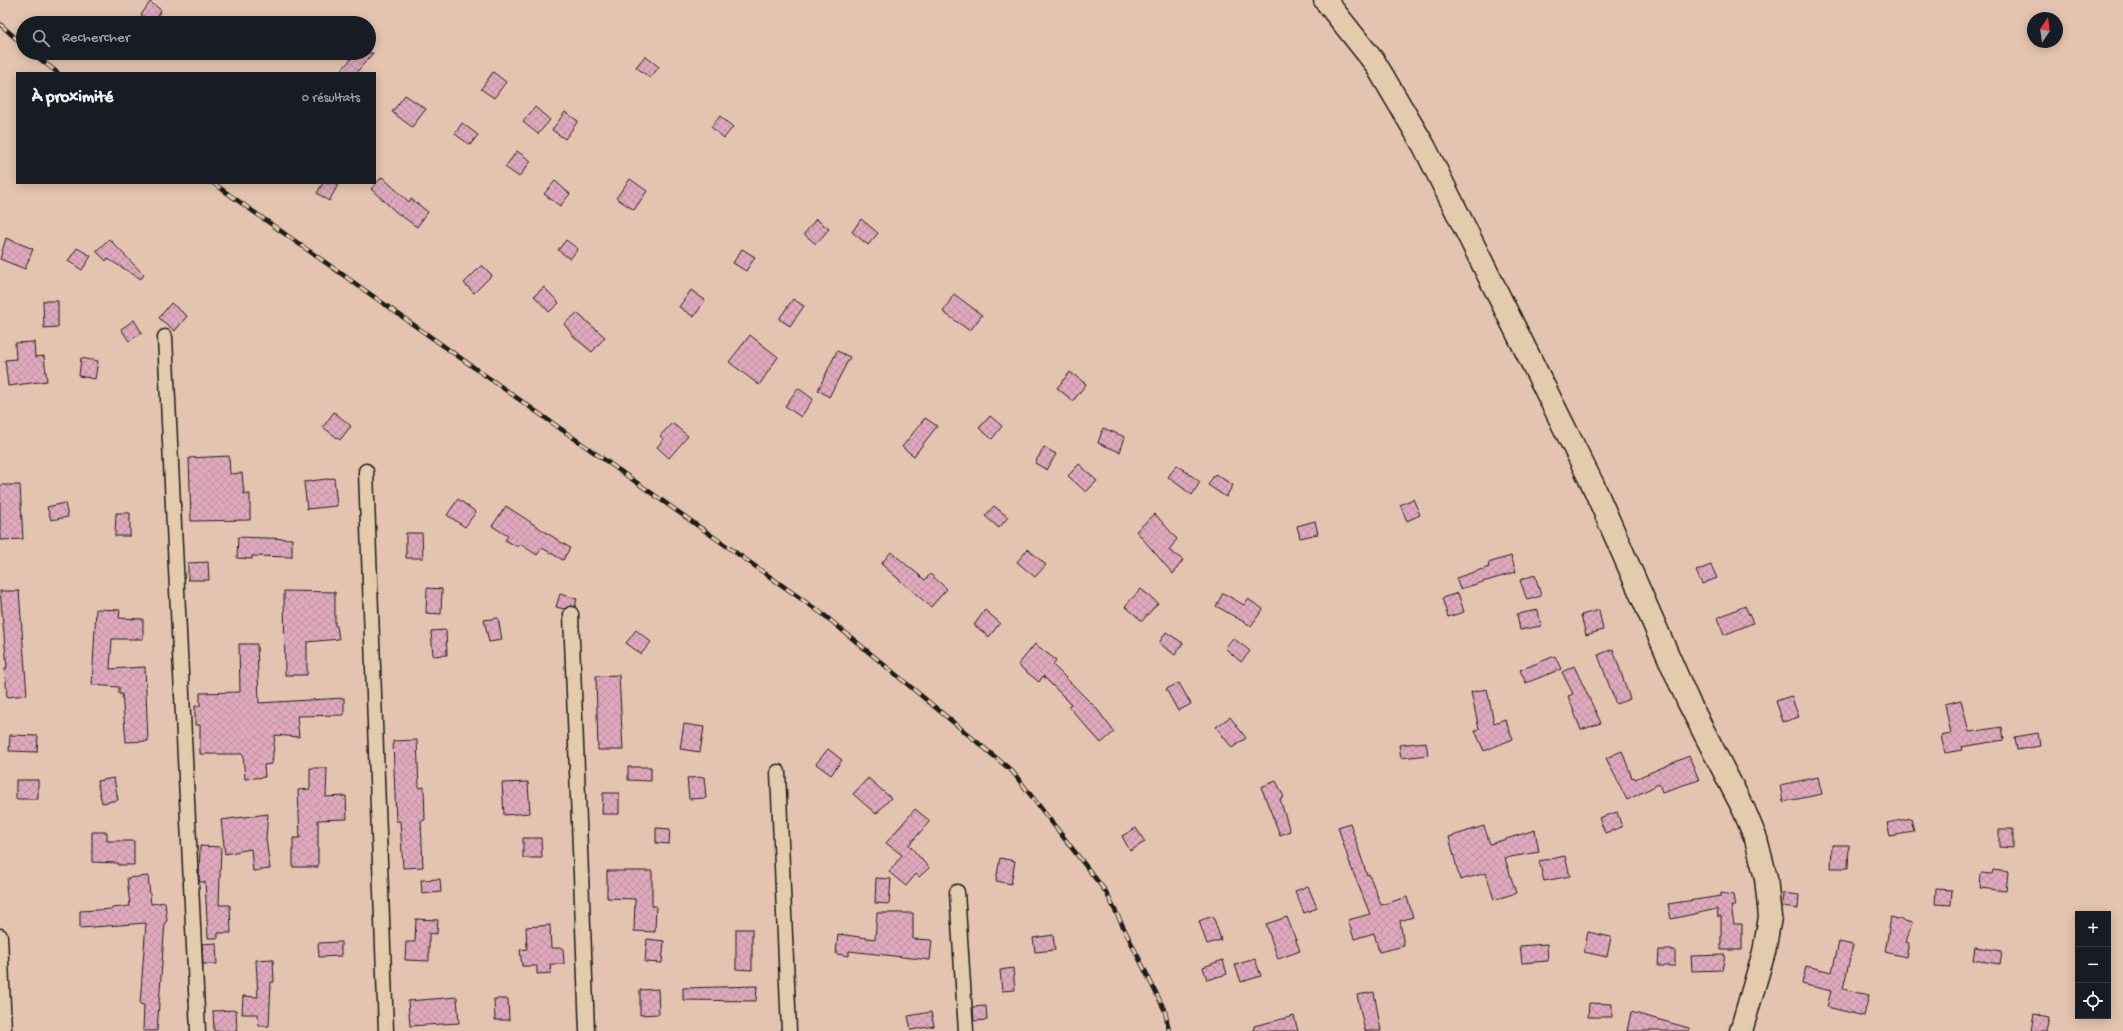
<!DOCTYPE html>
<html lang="fr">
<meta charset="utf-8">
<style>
body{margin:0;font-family:"Gochi Hand",sans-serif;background:#242831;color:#f1f3f6}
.controls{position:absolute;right:12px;bottom:12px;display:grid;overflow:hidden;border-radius:0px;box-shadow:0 2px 10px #0003}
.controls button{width:36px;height:36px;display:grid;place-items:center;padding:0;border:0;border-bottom:1px solid #363941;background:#171b24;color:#f1f3f6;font:20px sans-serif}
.compass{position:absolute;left:2027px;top:12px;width:36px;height:36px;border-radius:50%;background:#171b24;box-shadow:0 2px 10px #0003;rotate:13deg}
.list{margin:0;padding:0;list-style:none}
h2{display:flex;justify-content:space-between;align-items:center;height:52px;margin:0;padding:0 16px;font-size:17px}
h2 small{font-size:13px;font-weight:400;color:#9ea1a6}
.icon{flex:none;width:22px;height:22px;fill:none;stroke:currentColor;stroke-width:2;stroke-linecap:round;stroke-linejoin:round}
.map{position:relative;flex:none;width:2123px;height:1031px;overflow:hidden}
.search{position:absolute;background:#171b24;box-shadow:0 2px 10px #0003;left:16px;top:16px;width:360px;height:44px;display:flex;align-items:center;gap:10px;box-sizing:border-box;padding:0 14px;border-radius:22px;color:#9ea1a6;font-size:15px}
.panel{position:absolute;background:#171b24;box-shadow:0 2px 10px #0003;left:16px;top:72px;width:360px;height:112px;border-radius:0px}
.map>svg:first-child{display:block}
</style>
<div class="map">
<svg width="2123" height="1031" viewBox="0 0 2123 1031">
<defs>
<pattern id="building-cross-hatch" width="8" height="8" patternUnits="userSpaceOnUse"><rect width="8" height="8" fill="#e0a9bd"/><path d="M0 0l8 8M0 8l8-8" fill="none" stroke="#c091a2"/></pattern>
</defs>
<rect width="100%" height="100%" fill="#e4c4b0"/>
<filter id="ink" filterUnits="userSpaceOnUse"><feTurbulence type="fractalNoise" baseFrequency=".025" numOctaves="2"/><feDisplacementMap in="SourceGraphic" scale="8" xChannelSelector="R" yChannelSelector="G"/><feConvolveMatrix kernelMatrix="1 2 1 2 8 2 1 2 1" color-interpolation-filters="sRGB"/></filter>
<g filter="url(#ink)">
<g fill="url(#building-cross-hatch)" stroke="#1c1c1c">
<polygon points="150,2 161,10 153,23 141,15"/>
<polygon points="356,53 373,53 356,73 339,73"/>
<polygon points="645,56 659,67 650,78 636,67"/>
<polygon points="493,72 506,82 494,98 481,89"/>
<polygon points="405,95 426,109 412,127 392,112"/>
<polygon points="535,107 550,120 538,134 523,122"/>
<polygon points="565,112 578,121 565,139 552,130"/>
<polygon points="720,116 733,127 724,138 711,127"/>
<polygon points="462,123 478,135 470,145 455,134"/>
<polygon points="517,151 531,161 519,177 505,167"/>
<polygon points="382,177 409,202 411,199 428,212 417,227 396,212 371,189"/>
<polygon points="630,179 647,191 634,210 616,198"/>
<polygon points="555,181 570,194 560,206 544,194"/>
<polygon points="323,183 339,183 329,201 317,193"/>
<polygon points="816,219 829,229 816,244 804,234"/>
<polygon points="861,219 878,233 868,245 852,232"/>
<polygon points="6,238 33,249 25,269 0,259"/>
<polygon points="109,239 144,275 141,279 108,259 106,261 96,251"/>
<polygon points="566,240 578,249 570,259 558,250"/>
<polygon points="77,248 91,256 82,270 68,261"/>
<polygon points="742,249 755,257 746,271 733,263"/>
<polygon points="482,265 492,275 474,293 464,283"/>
<polygon points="544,287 559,303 549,312 534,296"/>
<polygon points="691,290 705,300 694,317 679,307"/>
<polygon points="954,294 982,315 970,331 943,312"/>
<polygon points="793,299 804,306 790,326 779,319"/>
<polygon points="43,301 58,301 58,327 44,328"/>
<polygon points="171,303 187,316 175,331 159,318"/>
<polygon points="577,313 605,337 592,352 575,338 564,324"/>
<polygon points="134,320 142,333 129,341 121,329"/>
<polygon points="750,335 778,357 759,385 729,362"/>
<polygon points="34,342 35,357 44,356 47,381 8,386 5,360 16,359 15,343"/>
<polygon points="837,351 850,357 829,397 818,390"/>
<polygon points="81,358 98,361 95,379 79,376"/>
<polygon points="1070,372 1086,384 1073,401 1057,388"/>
<polygon points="798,388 813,399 801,417 785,406"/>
<polygon points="334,412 351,426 340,440 323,427"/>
<polygon points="990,416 1002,426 992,439 979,428"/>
<polygon points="925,418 937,426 914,456 902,447"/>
<polygon points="672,423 688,436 669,458 657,447 664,439 660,436"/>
<polygon points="1103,428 1125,437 1120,452 1098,443"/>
<polygon points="1044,447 1056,454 1047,470 1035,463"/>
<polygon points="229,456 230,474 242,473 244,494 250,494 250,520 191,521 189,458"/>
<polygon points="1079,464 1097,481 1086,492 1068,476"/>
<polygon points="1177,465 1200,482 1192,495 1168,477"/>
<polygon points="1215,474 1233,485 1226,497 1208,485"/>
<polygon points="334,478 337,506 307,509 304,482"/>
<polygon points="0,485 20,485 23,539 0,540"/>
<polygon points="458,499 476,512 465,527 447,515"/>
<polygon points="1413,499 1420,515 1407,521 1400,505"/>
<polygon points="65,503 68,517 51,520 47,507"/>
<polygon points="506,506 570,548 563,560 542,548 537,555 520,544 518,547 505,540 508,536 492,526"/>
<polygon points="994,506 1008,517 999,528 985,516"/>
<polygon points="116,513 130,513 130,536 115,536"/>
<polygon points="1155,514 1177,539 1169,550 1183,560 1173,574 1136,531"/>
<polygon points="1315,521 1318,534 1300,538 1297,526"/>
<polygon points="406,533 422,533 423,558 406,558"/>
<polygon points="238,537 292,539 292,557 252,556 252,559 237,558"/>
<polygon points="1028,549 1046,565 1035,577 1017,562"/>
<polygon points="891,552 925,580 930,574 947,589 931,607 881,564"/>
<polygon points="1511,556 1516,572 1460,589 1456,578 1489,567 1488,563"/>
<polygon points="208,562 209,580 188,580 188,563"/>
<polygon points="1711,565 1717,578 1702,584 1696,571"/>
<polygon points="1535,575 1541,596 1527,600 1520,580"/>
<polygon points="427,588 442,589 441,614 426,613"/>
<polygon points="1141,589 1158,603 1142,621 1125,606"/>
<polygon points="0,591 19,591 27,695 7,697 5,668 7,668"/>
<polygon points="284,591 335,592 335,626 337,626 339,639 307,642 307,675 285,675"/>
<polygon points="1223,593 1244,605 1248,599 1263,609 1251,626 1216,606"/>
<polygon points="1458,593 1464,612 1448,617 1442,598"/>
<polygon points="560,594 577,599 575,607 570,606 564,609 556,607"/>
<polygon points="1745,606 1753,623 1724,635 1717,618"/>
<polygon points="96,609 120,610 119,618 143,619 143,639 112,639 110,669 145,667 148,741 126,742 122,694 119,694 119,687 92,685"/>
<polygon points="985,610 1000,623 989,637 974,625"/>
<polygon points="1538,610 1541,626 1520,630 1517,614"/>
<polygon points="1599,610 1603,630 1586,635 1581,615"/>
<polygon points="498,618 502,640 489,642 484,620"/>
<polygon points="446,630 447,655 433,656 431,631"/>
<polygon points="636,630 651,642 641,654 626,643"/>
<polygon points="1166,632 1183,643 1175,655 1159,643"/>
<polygon points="1233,638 1250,651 1241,662 1225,648"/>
<polygon points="239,644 257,644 259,703 344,698 344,715 297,716 299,737 275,735 272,764 264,765 265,777 245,779 243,754 200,754 200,725 195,725 195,706 200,706 200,693 240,692"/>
<polygon points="1035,644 1056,660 1053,665 1097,709 1114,732 1101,743 1068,706 1071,704 1043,676 1039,682 1018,665"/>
<polygon points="1613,649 1630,699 1616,704 1598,655"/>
<polygon points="1555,656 1561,669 1526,683 1520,670"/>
<polygon points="1574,666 1601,723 1581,730 1568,696 1573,694 1562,672"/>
<polygon points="619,675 623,750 598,750 596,676"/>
<polygon points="1179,683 1191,704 1178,711 1166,689"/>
<polygon points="1487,689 1494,723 1505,719 1513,739 1484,751 1475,731 1479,729 1471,692"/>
<polygon points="1791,696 1799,717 1783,722 1776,701"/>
<polygon points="1961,700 1969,732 2002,727 2004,740 1961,747 1962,750 1945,753 1941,736 1951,734 1945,704"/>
<polygon points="1230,717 1246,738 1232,748 1216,727"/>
<polygon points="684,724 704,727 700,752 680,749"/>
<polygon points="2038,733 2040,746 2017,750 2015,737"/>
<polygon points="10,735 38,736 37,752 9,751"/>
<polygon points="417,740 419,788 424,787 425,820 421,821 423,867 403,868 400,821 396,821 393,741"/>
<polygon points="1426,742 1428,755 1401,758 1399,745"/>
<polygon points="828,749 842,760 831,775 816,764"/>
<polygon points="1622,751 1632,778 1634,777 1635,779 1689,756 1699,780 1662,792 1659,784 1627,800 1606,758"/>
<polygon points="628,767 651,767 651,781 628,780"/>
<polygon points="310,768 327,768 326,797 346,796 347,819 318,820 318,867 293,867 293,838 300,838 298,790 310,789"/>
<polygon points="704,777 706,798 689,799 687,778"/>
<polygon points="1818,777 1822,794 1783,802 1780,785"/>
<polygon points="114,778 118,800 102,803 97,781"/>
<polygon points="868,778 891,798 876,814 853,794"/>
<rect x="16" y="780" width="22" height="19"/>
<polygon points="1276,781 1284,797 1280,799 1290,831 1280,835 1261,787"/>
<polygon points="528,782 530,813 504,815 502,783"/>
<polygon points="603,793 619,793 619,814 602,814"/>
<polygon points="915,809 930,821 909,845 929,868 919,877 916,874 906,886 889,872 902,855 886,843"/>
<polygon points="1617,812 1622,827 1605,833 1599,818"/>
<polygon points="268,814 266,838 270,869 253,871 251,849 225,854 221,820"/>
<polygon points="1911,818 1914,832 1890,836 1887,823"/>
<polygon points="1350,823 1367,875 1369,874 1381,905 1407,897 1413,917 1400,921 1404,946 1379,952 1374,933 1354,939 1348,920 1370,914 1351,867 1338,827"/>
<polygon points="1484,826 1490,844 1535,830 1539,852 1505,858 1516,893 1494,900 1486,873 1460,880 1449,837"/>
<polygon points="656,828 670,829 669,844 656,843"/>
<polygon points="1136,828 1145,842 1130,851 1122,836"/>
<polygon points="1999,829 2013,829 2013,848 1999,847"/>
<polygon points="92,832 107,832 107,841 134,841 134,865 118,865 118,863 92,862"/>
<polygon points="523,838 541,838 542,858 523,858"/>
<polygon points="1832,845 1849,845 1848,868 1831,868"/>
<polygon points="200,846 221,847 219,905 230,905 231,933 218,933 218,938 208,938 205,882 199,882"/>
<polygon points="1565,856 1570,876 1544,881 1539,861"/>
<polygon points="1000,858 1015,861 1011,884 996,881"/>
<polygon points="1993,870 2008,872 2006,891 1980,888 1981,873 1992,874"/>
<polygon points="607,871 652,871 652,906 656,906 655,932 634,931 635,899 607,898"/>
<polygon points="148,876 151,904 165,902 167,921 165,922 157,1031 143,1031 144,1005 140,1004 146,923 80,928 80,911 112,909 112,908 130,906 127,878"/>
<polygon points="876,878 891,879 889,904 875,903"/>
<polygon points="440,879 441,892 422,894 421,880"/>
<polygon points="1308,886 1317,908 1304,913 1295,891"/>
<polygon points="1936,889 1952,890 1951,905 1935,904"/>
<polygon points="1721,893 1733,895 1735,906 1731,906 1734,924 1742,924 1742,950 1721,950 1721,916 1718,917 1717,909 1671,919 1668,904 1721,896"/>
<polygon points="1783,893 1799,895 1798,909 1782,907"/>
<polygon points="877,913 913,913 913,939 932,940 930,960 849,951 849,956 836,954 838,934 875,939"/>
<polygon points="1213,916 1221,940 1207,944 1199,921"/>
<polygon points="1287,917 1300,951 1278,959 1266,924"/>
<polygon points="1891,917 1912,923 1906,942 1909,943 1906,957 1885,952"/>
<polygon points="416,919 438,920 437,934 429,933 429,961 405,960 406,942 415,942"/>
<polygon points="550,925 551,948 563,948 564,964 550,964 551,973 537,974 537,966 522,966 520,950 527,949 526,927"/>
<polygon points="736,929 752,929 752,970 736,969"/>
<polygon points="1588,932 1611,937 1607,957 1584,952"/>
<polygon points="1053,935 1055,950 1035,952 1033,938"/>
<polygon points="647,939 664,941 662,963 645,962"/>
<polygon points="341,942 341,956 319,957 318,943"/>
<polygon points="1839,942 1853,945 1843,989 1869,995 1864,1016 1827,1007 1831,991 1802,984 1806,966 1832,972"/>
<polygon points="216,943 217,964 203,964 202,944"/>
<polygon points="1547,944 1548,961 1522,963 1520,946"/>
<polygon points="1975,947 2002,951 2000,964 1973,960"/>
<polygon points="1659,950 1675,950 1675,966 1658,966"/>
<polygon points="1725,955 1722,970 1692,971 1691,956"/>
<polygon points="273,959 274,982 271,982 269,1026 259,1026 258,1014 242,1014 243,996 258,997 256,960"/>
<polygon points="1255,959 1261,976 1241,982 1235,965"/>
<polygon points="1223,960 1227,974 1207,980 1203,967"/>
<polygon points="1013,968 1015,990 1002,991 1000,970"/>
<polygon points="757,986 756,1001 683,1000 683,988"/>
<polygon points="658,989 659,1014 640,1015 640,990"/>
<polygon points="1374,992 1381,1031 1365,1031 1357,995"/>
<polygon points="457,997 459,1023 410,1026 408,1001"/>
<polygon points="494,999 508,999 509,1020 495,1020"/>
<polygon points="1589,1003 1612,1004 1612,1017 1588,1017"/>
<polygon points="986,1006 987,1020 974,1021 973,1007"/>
<polygon points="236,1010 237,1031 214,1031 213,1011"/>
<polygon points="931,1012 934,1026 911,1030 908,1016"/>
<polygon points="1631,1012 1689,1028 1689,1031 1627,1031"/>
<polygon points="2034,1014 2049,1017 2046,1031 2031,1031"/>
<polygon points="1294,1016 1298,1031 1254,1031 1254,1026"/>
</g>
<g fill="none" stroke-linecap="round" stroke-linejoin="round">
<g stroke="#1c1c1c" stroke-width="17">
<g id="minor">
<polyline points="165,337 198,1031"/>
<polyline points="366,471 386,1031"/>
<polyline points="571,614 587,1031"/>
<polyline points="778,772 789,1031"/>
<polyline points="957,892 966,1031"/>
<polyline points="0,936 4,1031"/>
</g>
</g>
<g stroke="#1c1c1c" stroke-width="25">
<polyline id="trunk" points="1325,0 1375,63 1424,146 1593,485 1688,701 1744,810 1756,839 1766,878 1770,917 1764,952 1741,1031"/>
</g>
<use href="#minor" stroke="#e5cbad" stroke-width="14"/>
<use href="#trunk" stroke="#e5cbad" stroke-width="22"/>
<g stroke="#1c1c1c" stroke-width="4.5">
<g id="rail">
<polyline points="0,24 23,45"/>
<polyline points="32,53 58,73"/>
<polyline points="213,183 824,615 1012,771 1106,892 1165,1011 1169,1031"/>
</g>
</g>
<use href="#rail" stroke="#e5cbad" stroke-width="3" stroke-dasharray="9" stroke-linecap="butt"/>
</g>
</g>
</svg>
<div class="controls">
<button>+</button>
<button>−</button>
<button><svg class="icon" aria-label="locate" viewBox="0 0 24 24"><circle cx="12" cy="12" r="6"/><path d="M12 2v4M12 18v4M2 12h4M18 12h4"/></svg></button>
</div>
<svg class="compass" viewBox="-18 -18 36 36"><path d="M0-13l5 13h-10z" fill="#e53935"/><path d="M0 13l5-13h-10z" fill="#9ea1a6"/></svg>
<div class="search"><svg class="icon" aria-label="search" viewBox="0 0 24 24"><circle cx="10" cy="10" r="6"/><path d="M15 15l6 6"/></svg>Rechercher</div>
<section class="panel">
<h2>À proximité<small>0 résultats</small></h2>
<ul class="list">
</ul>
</section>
</div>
